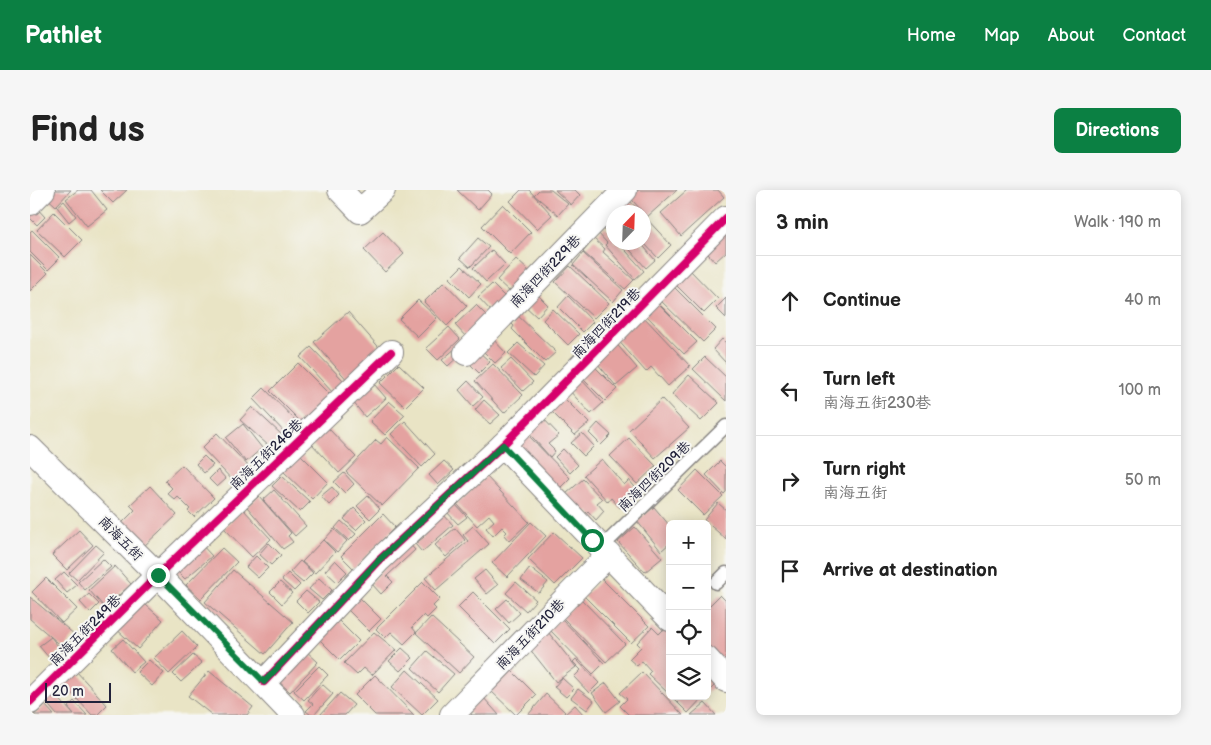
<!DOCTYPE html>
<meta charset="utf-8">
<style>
body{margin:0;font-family:"Balsamiq Sans","LXGW WenKai TC",sans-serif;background:#f6f6f6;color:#222}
.controls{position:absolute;right:15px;bottom:15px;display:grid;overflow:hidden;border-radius:8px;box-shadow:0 2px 12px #0003}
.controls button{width:45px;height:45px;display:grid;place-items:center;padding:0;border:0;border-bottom:1px solid #e0e0e0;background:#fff;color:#222;font:25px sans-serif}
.compass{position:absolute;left:576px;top:15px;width:45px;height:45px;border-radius:50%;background:#fff;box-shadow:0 2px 12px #0003;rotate:23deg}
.scale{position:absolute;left:15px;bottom:12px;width:66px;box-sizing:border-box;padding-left:5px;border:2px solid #22223b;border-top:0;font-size:14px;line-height:18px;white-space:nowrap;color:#22223b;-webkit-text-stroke:4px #f6f6f2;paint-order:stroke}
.stop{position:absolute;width:15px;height:15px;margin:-11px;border:4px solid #0b8043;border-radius:50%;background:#fff}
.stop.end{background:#0b8043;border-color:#fff;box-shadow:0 1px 5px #0008}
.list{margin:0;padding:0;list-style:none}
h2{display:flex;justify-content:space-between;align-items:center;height:65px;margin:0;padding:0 20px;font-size:21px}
h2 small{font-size:16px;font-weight:400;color:#767676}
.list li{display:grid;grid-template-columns:32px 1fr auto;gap:15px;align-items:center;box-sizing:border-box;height:90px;padding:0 20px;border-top:1px solid #e0e0e0}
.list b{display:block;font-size:19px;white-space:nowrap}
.list p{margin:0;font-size:16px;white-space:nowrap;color:#767676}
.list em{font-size:16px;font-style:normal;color:#767676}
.icon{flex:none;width:28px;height:28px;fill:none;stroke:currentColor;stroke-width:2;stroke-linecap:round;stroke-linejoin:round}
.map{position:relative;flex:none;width:696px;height:525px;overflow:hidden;border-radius:8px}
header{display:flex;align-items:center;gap:30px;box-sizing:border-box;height:70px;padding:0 25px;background:#0b8043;color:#fff}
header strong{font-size:24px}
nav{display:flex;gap:28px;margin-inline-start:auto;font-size:18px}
.intro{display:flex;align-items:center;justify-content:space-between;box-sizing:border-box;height:120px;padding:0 30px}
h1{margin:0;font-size:35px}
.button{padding:12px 22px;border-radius:8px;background:#0b8043;color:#fff;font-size:18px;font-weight:700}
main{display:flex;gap:30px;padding:0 30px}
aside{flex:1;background:#fff;border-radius:8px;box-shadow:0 2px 12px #0003}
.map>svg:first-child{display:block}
</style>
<header>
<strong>Pathlet</strong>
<nav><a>Home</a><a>Map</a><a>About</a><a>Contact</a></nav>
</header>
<div class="intro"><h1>Find us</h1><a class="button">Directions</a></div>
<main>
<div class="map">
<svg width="696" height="525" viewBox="0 0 696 525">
<rect width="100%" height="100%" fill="#f6f6f2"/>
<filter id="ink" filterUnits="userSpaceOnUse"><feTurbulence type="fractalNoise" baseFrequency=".02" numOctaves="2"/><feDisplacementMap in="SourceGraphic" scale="10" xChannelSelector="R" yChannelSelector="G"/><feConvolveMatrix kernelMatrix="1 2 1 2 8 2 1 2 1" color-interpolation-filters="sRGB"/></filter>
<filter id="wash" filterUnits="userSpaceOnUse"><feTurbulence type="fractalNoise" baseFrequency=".0096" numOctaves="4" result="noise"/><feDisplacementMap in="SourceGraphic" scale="20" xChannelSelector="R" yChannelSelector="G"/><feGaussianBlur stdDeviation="1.12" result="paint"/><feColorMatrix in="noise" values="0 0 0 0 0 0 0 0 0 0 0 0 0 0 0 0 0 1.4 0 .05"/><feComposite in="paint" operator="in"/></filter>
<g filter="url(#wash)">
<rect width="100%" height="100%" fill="#e9e4c5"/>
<g id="blocks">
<g fill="#e4a2a0">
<polygon points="19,0 41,0 26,16 14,5"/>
<polygon points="48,0 61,0 77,20 57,36 36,9"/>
<polygon points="70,0 97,0 83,13"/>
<polygon points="427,0 458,0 462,4 448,20"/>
<polygon points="491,0 499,0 522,25 507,39 480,11"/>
<polygon points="509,0 521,0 538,14 528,25 504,5"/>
<polygon points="525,0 545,0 550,5 541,15"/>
<polygon points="602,0 647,0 617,27 597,4"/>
<polygon points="657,0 688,0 694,7 651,46 631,23"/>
<polygon points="598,9 610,22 589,22"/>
<polygon points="34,11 46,26 39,32 27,17"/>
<polygon points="473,14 501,42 480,64 452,36"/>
<polygon points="4,15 15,27 7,35 0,28 0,19"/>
<polygon points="24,22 52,50 35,67 7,40"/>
<polygon points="614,26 641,55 628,68 614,53"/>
<polygon points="574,37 584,48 584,52 588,52 614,81 605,89 575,55 577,53 568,43"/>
<polygon points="696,39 696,62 685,72 673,58"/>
<polygon points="2,40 30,68 18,80 0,62 0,42"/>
<polygon points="353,42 374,64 355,82 334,60"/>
<polygon points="448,48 459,57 440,77 430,68"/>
<polygon points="564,49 575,59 573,62 604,90 595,99 553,62"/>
<polygon points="593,52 610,52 625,70 616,78"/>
<polygon points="462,60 475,74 456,92 443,78"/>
<polygon points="553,63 593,100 583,112 543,75"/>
<polygon points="0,65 18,83 0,101"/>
<polygon points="486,69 500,82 481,103 467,90"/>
<polygon points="432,76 451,94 439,107 420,88"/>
<polygon points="540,76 579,113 564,128 525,92"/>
<polygon points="658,78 688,109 674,123 643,92"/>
<polygon points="414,92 437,116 417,136 394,112"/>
<polygon points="462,94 475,107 461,121 448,107"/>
<polygon points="642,95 686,139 673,152 628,108"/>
<polygon points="506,103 518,115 507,127 494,115"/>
<polygon points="538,106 563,132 553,142 528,117"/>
<polygon points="696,108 696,128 686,118"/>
<polygon points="388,110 407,128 388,147 369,129"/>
<polygon points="625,110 667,152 654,164 613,122"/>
<polygon points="446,115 458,127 437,148 425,135"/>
<polygon points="523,119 549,144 538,155 513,130"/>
<polygon points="318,122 353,162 319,192 284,152"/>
<polygon points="485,123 526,162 515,172 482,139 484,136 478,130"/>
<polygon points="612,125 660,176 638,196 621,177 616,182 586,148"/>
<polygon points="419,137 430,149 408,170 396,158"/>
<polygon points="462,148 476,163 465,173 451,159"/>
<polygon points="692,149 696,153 696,173 683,159"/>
<polygon points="584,151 607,178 586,196 563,168"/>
<polygon points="488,153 514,176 504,187 478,163"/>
<polygon points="281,157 316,193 304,204 270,167"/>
<polygon points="427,157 433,162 418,176 412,170"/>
<polygon points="447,160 460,172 449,183 436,170"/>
<polygon points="675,167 696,187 696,211 663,179"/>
<polygon points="481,169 503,192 493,201 471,178"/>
<polygon points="268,173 301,206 273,234 240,201"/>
<polygon points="369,174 394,198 375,217 350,193"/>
<polygon points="463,174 493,205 474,223 445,191"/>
<polygon points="562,174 587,199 575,211 550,186"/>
<polygon points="659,185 689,213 671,231 642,204"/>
<polygon points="549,187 573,213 561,224 537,198"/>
<polygon points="438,191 453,207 443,216 429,200"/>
<polygon points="344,194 356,208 335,227 323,212"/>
<polygon points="234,198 270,235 258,246 223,209"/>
<polygon points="529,203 559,233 545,245 516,216"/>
<polygon points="632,209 659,238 625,268 599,240"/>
<polygon points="454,210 470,225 460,234 445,220"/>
<polygon points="359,211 375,225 355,245 340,231"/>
<polygon points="222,217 252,245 240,257 210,230"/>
<polygon points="511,226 529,245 518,254 525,261 520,267 496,240"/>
<polygon points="375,231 405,264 392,277 361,244"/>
<polygon points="568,233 581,245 571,255 559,243"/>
<polygon points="213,234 232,258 216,272 196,248"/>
<polygon points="297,237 326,267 309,283 281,253"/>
<polygon points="494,241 540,288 526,302 480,254"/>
<polygon points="187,243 223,281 207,295 172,258"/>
<polygon points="552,243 564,256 554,266 541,253"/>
<polygon points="357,247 389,278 352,316 316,282 346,250 351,254"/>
<polygon points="599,248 626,276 607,294 580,266"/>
<polygon points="533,259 548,275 540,283 525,267"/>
<polygon points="269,263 298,292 282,309 252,280"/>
<polygon points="174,266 183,275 174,283 166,274"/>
<polygon points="572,269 594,295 599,290 609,302 590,318 581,308 578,312 554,285"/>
<polygon points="414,271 424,280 408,295 399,285"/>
<polygon points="690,271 696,277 696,302 694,304 676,285"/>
<polygon points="152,275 184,308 164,327 158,321 160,319 148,307 145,310 137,303 142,298 135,291"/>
<polygon points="188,280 196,289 187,297 179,289"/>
<polygon points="667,280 693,306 673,325 648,300"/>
<polygon points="314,283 324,294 315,303 304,292"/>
<polygon points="252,286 280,312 270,322 242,296"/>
<polygon points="456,286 499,332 479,351 474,345 477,342 472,337 463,346 456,338 464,331 459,325 447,336 427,314"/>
<polygon points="553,289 572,309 567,313 574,321 566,330 558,321 555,324 536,304"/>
<polygon points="120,296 147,325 113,357 91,334 105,320 100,315"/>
<polygon points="302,297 309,305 299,315 291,306"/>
<polygon points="244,300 276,336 265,346 233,310"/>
<polygon points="229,306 261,343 258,346 263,352 253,359 217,317"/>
<polygon points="338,306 350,319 340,329 327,316"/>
<polygon points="424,313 437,327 428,334 416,321"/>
<polygon points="688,313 696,320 696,349 674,330"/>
<polygon points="624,317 640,336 640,353 631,361 607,331"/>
<polygon points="324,318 336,330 326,340 314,329"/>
<polygon points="213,319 241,349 222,367 194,338"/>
<polygon points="353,324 365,337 324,379 311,366"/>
<polygon points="413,324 423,335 392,362 385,354 394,347 390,343"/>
<polygon points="311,331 326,344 319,351 305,338"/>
<polygon points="501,332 516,346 477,387 462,373"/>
<polygon points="443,336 459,354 406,400 395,388 438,351 433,345"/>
<polygon points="605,337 632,368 615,382 588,352"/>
<polygon points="425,338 435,350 416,367 405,355"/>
<polygon points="304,339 317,351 307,362 294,350"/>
<polygon points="49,340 63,355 37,380 22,365"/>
<polygon points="524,342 552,368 525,395 498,369"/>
<polygon points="293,350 305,362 285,383 272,372"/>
<polygon points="169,352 182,366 155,389 142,376"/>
<polygon points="378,352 385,360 357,386 363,392 351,404 341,393"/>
<polygon points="239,353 251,365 241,375 229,364"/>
<polygon points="66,355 74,362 47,390 39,383"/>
<polygon points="192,358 207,372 171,409 156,395"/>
<polygon points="226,366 238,378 228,388 216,377"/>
<polygon points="73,369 81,377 55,400 48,392"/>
<polygon points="305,370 317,382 307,392 295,381"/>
<polygon points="270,371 283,383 273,393 260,382"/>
<polygon points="85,376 101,394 75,418 59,400"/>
<polygon points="500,378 518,392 509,403 491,390"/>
<polygon points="203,380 263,432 235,464 175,412"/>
<polygon points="455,380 468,395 457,404 444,389"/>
<polygon points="34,382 47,395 37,403 25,390"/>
<polygon points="258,383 270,395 264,401 252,390"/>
<polygon points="16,388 47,419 32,433 2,402"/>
<polygon points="289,388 302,400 292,410 279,399"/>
<polygon points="572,389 619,436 601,453 554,406"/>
<polygon points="250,392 262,403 252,414 240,402"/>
<polygon points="393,392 410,409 403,416 406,419 397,428 394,425 382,437 386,442 374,454 361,442 355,448 346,439"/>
<polygon points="486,392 506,410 496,421 476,403"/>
<polygon points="276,401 289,412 278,423 266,411"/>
<polygon points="443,402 480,439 465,454 428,417"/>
<polygon points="59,404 69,414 60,423 50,412"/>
<polygon points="326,404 351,429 339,441 314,416"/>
<polygon points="690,405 696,411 696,478 677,459 677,418"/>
<polygon points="0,407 45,445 34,458 0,429"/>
<polygon points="108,408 133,430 108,459 83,436"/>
<polygon points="477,409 490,423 479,433 466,419"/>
<polygon points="551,409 595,454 576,472 532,427"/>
<polygon points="401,427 444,467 429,483 386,443"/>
<polygon points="531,428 574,473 563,484 519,439"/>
<polygon points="307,429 329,451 310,470 288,448"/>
<polygon points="622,437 629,444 636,437 640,441 640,505 618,484 621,481 612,471 607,476 599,469 611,457 607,453"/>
<polygon points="152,441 167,457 139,484 124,468"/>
<polygon points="344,442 366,460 342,485 334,478 327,485 314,473"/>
<polygon points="518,442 546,477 526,492 499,458"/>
<polygon points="21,447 31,460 20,469 9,456"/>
<polygon points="93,449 114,472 102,482 82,459"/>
<polygon points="372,458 383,468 370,481 359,471"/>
<polygon points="275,460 288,472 260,502 247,490"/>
<polygon points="397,461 424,484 408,502 382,478"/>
<polygon points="163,465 172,473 151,492 143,484"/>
<polygon points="546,469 569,493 559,503 544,487 551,480 543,472"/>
<polygon points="119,470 134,483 122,496 107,482"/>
<polygon points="289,476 298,485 274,510 264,501"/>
<polygon points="677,477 690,490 677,503"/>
<polygon points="480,479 506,505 486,525 460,500"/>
<polygon points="377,480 408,509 392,525 362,497"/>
<polygon points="46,481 77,515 67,525 62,525 33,494"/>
<polygon points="179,481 223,517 217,525 182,525 158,506"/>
<polygon points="612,482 653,525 599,525 590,516 597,509 590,503"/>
<polygon points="345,485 384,525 345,525 325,505"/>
<polygon points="532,488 544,499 536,507 524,497"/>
<polygon points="576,493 590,511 576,522 562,503"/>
<polygon points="292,494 303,504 284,525 281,525 276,521 283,514 278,510"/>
<polygon points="548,499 564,511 557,520 541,508"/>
<polygon points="23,502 44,525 27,525 14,510"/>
<polygon points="310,503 324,515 315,525 290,525"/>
<polygon points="516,504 535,522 532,525 498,525"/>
<polygon points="641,506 674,506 658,523"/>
<polygon points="453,507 469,525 442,525 438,521"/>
<polygon points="44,511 57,525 45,525 38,517"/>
<polygon points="675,513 686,525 661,525"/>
<polygon points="15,515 24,525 4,525"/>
<polygon points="545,515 554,525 534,525"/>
</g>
</g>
</g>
<g filter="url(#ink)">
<use href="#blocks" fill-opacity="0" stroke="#868380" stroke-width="1"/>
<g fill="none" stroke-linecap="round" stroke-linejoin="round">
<g stroke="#868380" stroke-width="15">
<g id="lane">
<polyline points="572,357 696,236"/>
<polyline points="686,393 696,383"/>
</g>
</g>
<g stroke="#868380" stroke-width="26">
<g id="street">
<polyline points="310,0 330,21 353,0"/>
<polyline points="0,13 13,0"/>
<polyline points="436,163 595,0"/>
<polyline points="473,255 640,429"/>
<polyline points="0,258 128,385 263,525"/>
<polyline points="677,469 696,490"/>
<polyline points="234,492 348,371 473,255 696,28"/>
<polyline points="0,512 128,385 361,162"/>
<polyline points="422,525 579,364"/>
</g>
</g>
<use href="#lane" stroke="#fff" stroke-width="12"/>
<use href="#street" stroke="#fff" stroke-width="24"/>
<g stroke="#f6f6f2" stroke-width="11">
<g id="cycleway">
<polyline points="234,492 348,371 473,255 696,28"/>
<polyline points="0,512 128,385 361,162"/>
</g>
</g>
<use href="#cycleway" stroke="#d6006c" stroke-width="8"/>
</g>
</g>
<g fill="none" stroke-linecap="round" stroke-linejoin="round" filter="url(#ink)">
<polyline stroke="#0b8043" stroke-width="6" points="128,385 234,492 348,371 473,255 562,350"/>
</g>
<g text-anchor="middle" stroke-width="4" stroke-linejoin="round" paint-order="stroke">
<g font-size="14" fill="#22223b" stroke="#f6f6f2">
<text transform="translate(515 81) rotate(-46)" y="5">南海四街229巷</text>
<text transform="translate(576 133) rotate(-46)" y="5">南海四街219巷</text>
<text transform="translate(236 264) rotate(-44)" y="5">南海五街246巷</text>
<text transform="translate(624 286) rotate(-44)" y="5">南海四街209巷</text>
<text transform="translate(91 348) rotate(45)" y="5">南海五街</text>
<text transform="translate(55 440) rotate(-45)" y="5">南海五街249巷</text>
<text transform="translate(500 444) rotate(-46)" y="5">南海五街210巷</text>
</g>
</g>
</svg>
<div class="controls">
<button>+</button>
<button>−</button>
<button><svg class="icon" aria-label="locate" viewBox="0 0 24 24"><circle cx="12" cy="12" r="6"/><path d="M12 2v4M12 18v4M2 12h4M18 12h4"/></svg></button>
<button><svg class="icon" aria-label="layers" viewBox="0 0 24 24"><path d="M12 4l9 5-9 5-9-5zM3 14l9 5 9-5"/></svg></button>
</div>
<svg class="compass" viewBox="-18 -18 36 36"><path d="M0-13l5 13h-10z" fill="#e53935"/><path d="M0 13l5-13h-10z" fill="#767676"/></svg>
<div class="scale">20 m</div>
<div class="stop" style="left:562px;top:350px"></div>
<div class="stop end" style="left:128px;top:385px"></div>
</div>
<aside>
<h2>3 min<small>Walk · 190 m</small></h2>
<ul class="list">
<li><svg class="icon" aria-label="ahead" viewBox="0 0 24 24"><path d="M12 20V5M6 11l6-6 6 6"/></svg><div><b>Continue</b></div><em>40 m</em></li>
<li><svg class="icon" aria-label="left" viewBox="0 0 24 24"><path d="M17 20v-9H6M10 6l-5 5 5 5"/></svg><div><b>Turn left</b><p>南海五街230巷</p></div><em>100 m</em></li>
<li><svg class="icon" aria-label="right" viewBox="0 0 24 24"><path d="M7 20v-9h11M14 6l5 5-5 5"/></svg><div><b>Turn right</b><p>南海五街</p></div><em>50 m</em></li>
<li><svg class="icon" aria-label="arrive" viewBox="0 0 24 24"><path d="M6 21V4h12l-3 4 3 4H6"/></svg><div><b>Arrive at destination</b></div></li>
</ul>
</aside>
</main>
